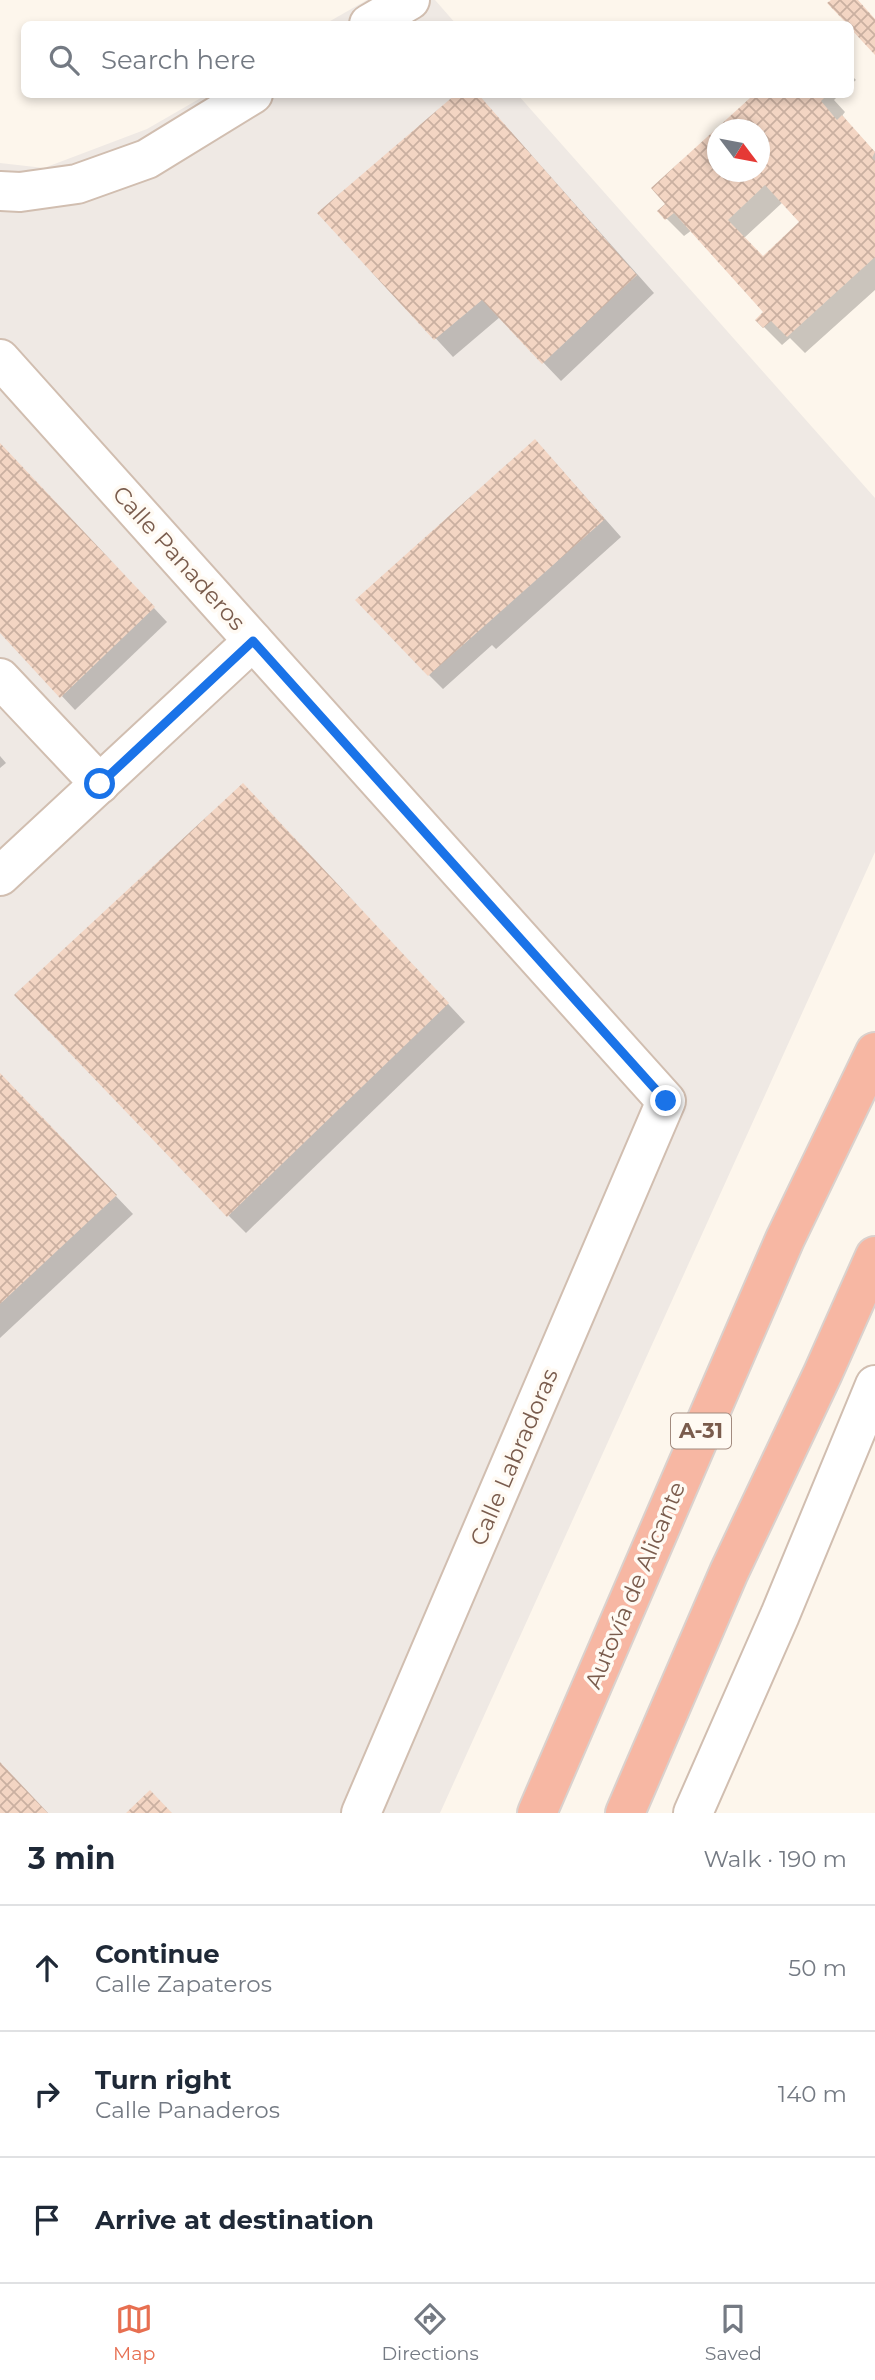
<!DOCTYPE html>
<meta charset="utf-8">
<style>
body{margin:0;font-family:Montserrat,sans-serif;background:#f6f6f7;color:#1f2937}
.compass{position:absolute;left:707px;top:119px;width:63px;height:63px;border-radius:50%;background:#fff;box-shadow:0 4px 10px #0003;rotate:122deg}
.stop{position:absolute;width:21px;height:21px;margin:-16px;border:5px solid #1a73e8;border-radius:50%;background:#fff}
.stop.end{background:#1a73e8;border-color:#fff;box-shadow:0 2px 7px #0008}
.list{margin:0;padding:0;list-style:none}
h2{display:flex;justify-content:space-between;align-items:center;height:91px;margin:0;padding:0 28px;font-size:30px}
h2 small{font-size:23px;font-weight:400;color:#747a83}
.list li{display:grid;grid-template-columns:46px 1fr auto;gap:21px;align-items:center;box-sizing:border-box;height:126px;padding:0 28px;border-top:2px solid #e0e1e3}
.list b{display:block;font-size:26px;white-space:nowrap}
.list p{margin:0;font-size:23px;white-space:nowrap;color:#747a83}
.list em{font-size:23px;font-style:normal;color:#747a83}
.icon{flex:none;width:38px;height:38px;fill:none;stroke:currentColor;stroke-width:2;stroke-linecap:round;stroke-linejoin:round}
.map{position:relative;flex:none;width:875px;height:1813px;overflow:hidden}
.search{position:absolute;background:#fff;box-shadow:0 4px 10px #0003;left:21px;right:21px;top:21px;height:77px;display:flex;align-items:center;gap:18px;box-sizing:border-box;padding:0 24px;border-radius:10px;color:#747a83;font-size:26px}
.sheet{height:469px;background:#fff}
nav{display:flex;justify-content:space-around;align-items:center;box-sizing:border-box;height:98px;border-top:2px solid #e0e1e3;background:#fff;font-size:19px;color:#747a83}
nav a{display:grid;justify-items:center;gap:4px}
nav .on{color:#e76f51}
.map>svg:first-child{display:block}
</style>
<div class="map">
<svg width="875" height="1813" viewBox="0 0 875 1813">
<defs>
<pattern id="building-cross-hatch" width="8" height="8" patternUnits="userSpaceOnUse" patternTransform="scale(1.75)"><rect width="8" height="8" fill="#f3d5c3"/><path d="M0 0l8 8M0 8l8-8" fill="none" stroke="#cab0a1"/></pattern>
</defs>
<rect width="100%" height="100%" fill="#fdf6ec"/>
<g fill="#efe9e4">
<polygon points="367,0 435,0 456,24 325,24"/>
<polygon points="206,95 518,95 875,498 875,852 440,1813 0,1813 0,163 44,168 147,129"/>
</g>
<g fill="#0003" fill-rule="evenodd">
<polygon points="850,74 856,80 850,85"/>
<path d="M749,94H840L834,100L845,112L841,117L875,152V290L805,353L790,338L782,345L757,320L765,312L692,230L684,236L659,211L718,172H760V130L752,98ZM783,202L802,222L763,258L744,238Z"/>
<polygon points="486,104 654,293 561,381 500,317 453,357 320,213"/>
<polygon points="0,444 167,622 75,710 0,630"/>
<polygon points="552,459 621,537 496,649 492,645 443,689 429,675"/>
<polygon points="0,756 6,763 0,768"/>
<polygon points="261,803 465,1022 246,1233 228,1215"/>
<polygon points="0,1075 133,1214 0,1338"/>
</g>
<g fill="url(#building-cross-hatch)" fill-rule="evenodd">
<polygon points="831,0 858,0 875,19 875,55 850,28 850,24 847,24 827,3"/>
<polygon points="456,94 478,94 637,275 542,364 482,300 434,340 317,213"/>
<path d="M747,94H828L821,101L837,120L842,115L875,152L872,158L875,161V257L787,337L771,321L763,328L755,320L763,312L674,213L665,220L657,211L665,204L651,188L750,98ZM718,130H760V172H718ZM765,185L799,222L763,256L728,220Z"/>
<polygon points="535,439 605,519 428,676 355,600"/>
<polygon points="0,443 155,607 60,698 0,633"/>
<polygon points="243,783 449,1003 227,1217 14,995"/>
<polygon points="0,1073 117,1195 0,1304"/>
<polygon points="0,1762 48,1813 0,1813"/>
<polygon points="150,1790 172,1813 126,1813"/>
</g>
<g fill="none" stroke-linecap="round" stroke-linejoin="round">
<g stroke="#d1beb0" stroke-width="42">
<g id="minor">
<polyline points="369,24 410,0"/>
<polyline points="0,191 20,192 77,184 147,159 253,94"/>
<polyline points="0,359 666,1101 361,1813"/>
<polyline points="0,678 100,784"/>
<polyline points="0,876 253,641"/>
<polyline points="693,1813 780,1615 875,1385"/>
</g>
</g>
<g stroke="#dad1cd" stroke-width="42">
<g id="highway">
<polyline points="537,1813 785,1239 875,1052"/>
<polyline points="625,1813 729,1572 823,1373 875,1256"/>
</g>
</g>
<use href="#minor" stroke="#fff" stroke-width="38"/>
<use href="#highway" stroke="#f7b7a3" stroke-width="38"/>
</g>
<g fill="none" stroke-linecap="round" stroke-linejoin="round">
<polyline stroke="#1a73e8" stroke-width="9" points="100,784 253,641 666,1101"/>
</g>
<g text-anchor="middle" stroke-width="7" stroke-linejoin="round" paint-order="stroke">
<rect fill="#fffaf3" stroke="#a28b7f" stroke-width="2" x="671" y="1413.5" width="60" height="35" rx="5"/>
<g font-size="21" font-weight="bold" fill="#7a5c4d">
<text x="701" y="1438">A-31</text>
</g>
<g font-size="23" fill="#7a5c4d" stroke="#fffaf3">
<text transform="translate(179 558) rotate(48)" y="8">Calle Panaderos</text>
<text transform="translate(514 1457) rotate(-67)" y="8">Calle Labradoras</text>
<text transform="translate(635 1585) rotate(-67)" y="8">Autovía de Alicante</text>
</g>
</g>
</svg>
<svg class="compass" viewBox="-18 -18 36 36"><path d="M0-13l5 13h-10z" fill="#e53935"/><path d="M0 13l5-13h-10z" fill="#747a83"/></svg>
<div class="stop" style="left:100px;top:784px"></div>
<div class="stop end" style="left:666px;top:1101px"></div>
<div class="search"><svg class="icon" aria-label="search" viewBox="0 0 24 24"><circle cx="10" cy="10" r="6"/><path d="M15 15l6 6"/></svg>Search here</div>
</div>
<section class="sheet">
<h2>3 min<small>Walk · 190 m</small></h2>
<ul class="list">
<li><svg class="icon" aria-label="ahead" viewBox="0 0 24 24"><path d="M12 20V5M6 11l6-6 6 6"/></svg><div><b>Continue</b><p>Calle Zapateros</p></div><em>50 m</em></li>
<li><svg class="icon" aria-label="right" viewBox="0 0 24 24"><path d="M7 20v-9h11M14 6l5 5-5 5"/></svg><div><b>Turn right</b><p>Calle Panaderos</p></div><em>140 m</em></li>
<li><svg class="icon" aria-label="arrive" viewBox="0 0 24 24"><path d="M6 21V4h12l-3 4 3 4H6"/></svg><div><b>Arrive at destination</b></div></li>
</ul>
</section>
<nav>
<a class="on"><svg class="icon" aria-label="map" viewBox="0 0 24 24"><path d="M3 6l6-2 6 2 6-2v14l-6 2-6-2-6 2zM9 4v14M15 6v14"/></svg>Map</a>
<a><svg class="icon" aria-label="directions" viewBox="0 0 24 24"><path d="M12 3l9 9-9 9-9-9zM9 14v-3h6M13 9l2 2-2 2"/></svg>Directions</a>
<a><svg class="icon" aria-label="saved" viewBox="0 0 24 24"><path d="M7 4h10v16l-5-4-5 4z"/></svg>Saved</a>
</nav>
